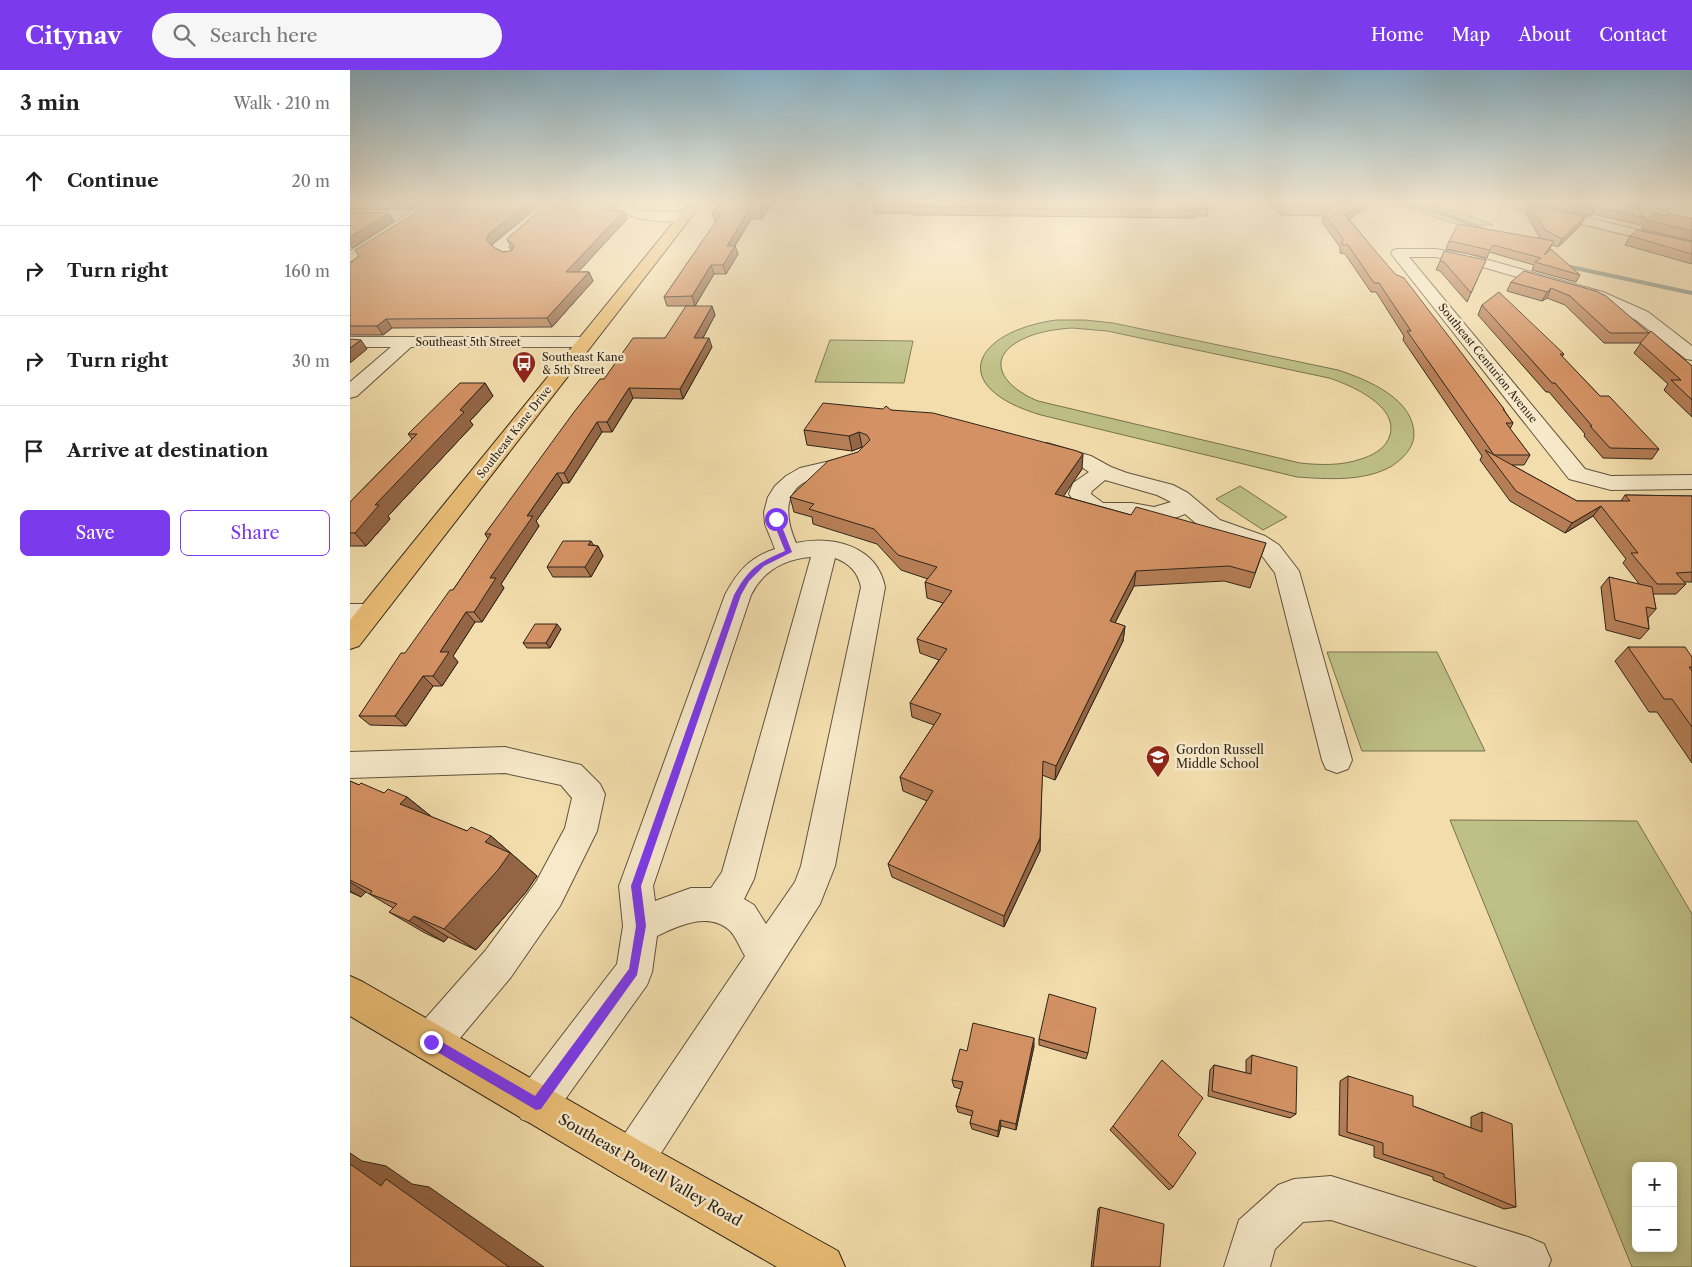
<!DOCTYPE html>
<meta charset="utf-8">
<style>
body{margin:0;font-family:"Libre Caslon Text",serif;background:#f6f6f6;color:#222}
.controls{position:absolute;right:15px;bottom:15px;display:grid;overflow:hidden;border-radius:8px;box-shadow:0 2px 12px #0003}
.controls button{width:45px;height:45px;display:grid;place-items:center;padding:0;border:0;border-bottom:1px solid #e0e0e0;background:#fff;color:#222;font:25px sans-serif}
.stop{position:absolute;width:15px;height:15px;margin:-11px;border:4px solid #7c3aed;border-radius:50%;background:#fff}
.stop.end{background:#7c3aed;border-color:#fff;box-shadow:0 1px 5px #0008}
.list{margin:0;padding:0;list-style:none}
h2{display:flex;justify-content:space-between;align-items:center;height:65px;margin:0;padding:0 20px;font-size:21px}
h2 small{font-size:16px;font-weight:400;color:#767676}
.list li{display:grid;grid-template-columns:32px 1fr auto;gap:15px;align-items:center;box-sizing:border-box;height:90px;padding:0 20px;border-top:1px solid #e0e0e0}
.list b{display:block;font-size:19px;white-space:nowrap}
.list em{font-size:16px;font-style:normal;color:#767676}
.actions{display:flex;gap:10px;padding:15px 20px}
.actions a{flex:1;padding:11px 0;border:1px solid #7c3aed;border-radius:8px;text-align:center;font-size:18px;color:#7c3aed}
.actions .main{background:#7c3aed;color:#fff}
.icon{flex:none;width:28px;height:28px;fill:none;stroke:currentColor;stroke-width:2;stroke-linecap:round;stroke-linejoin:round}
.map{position:relative;flex:none;width:1342px;height:1197px;overflow:hidden}
header{display:flex;align-items:center;gap:30px;box-sizing:border-box;height:70px;padding:0 25px;background:#7c3aed;color:#fff}
header strong{font-size:24px}
nav{display:flex;gap:28px;margin-inline-start:auto;font-size:18px}
.search{width:350px;height:45px;background:#f6f6f6;display:flex;align-items:center;gap:12px;box-sizing:border-box;padding:0 18px;border-radius:28px;color:#767676;font-size:19px}
main{display:flex}
aside{flex:1;background:#fff}
.map>svg:first-child{display:block}
</style>
<header>
<strong>Citynav</strong>
<div class="search"><svg class="icon" aria-label="search" viewBox="0 0 24 24"><circle cx="10" cy="10" r="6"/><path d="M15 15l6 6"/></svg>Search here</div>
<nav><a>Home</a><a>Map</a><a>About</a><a>Contact</a></nav>
</header>
<main>
<aside>
<h2>3 min<small>Walk · 210 m</small></h2>
<ul class="list">
<li><svg class="icon" aria-label="ahead" viewBox="0 0 24 24"><path d="M12 20V5M6 11l6-6 6 6"/></svg><div><b>Continue</b></div><em>20 m</em></li>
<li><svg class="icon" aria-label="right" viewBox="0 0 24 24"><path d="M7 20v-9h11M14 6l5 5-5 5"/></svg><div><b>Turn right</b></div><em>160 m</em></li>
<li><svg class="icon" aria-label="right" viewBox="0 0 24 24"><path d="M7 20v-9h11M14 6l5 5-5 5"/></svg><div><b>Turn right</b></div><em>30 m</em></li>
<li><svg class="icon" aria-label="arrive" viewBox="0 0 24 24"><path d="M6 21V4h12l-3 4 3 4H6"/></svg><div><b>Arrive at destination</b></div></li>
</ul>
<div class="actions"><a class="main">Save</a><a>Share</a></div>
</aside>
<div class="map">
<svg width="1342" height="1197" viewBox="0 0 1342 1197">
<rect width="100%" height="100%" fill="#f3ddac"/>
<filter id="stains"><feTurbulence type="fractalNoise" baseFrequency=".004" numOctaves="4"/><feColorMatrix values="0 0 0 0 .2 0 0 0 0 .09 0 0 0 0 .02 0 0 0 .5 -.17"/></filter>
<radialGradient id="worn" r=".72"><stop offset=".6" stop-color="#630" stop-opacity="0"/><stop offset="1" stop-color="#630" stop-opacity=".3"/></radialGradient>
<g fill="#bec087" stroke="#767250" fill-rule="evenodd">
<polygon points="1036,132 1079,132 1144,155 1109,155"/>
<path d="M706,250H735L763,253L988,300C1018,310 1065,329 1064,366C1063,379 1052,389 1042,396C1014,412 978,409 947,407L691,345C596,317 622,262 706,250ZM722,258L757,261L979,308C1001,315 1054,338 1038,370C1033,380 1021,386 1011,389C991,396 970,395 950,393L688,331C651,316 631,285 680,266C693,261 708,259 722,258Z"/>
<polygon points="480,270 563,271 554,313 465,312"/>
<polygon points="890,416 937,447 913,460 866,429"/>
<polygon points="977,582 1087,582 1135,681 1012,681"/>
<path d="M1100,750L1287,751L1342,844V1197H1282ZM1286,1096H1323V1178H1286Z"/>
</g>
<g fill="none" stroke-linecap="round" stroke-linejoin="round">
<g stroke="#6f7f72" stroke-width="4">
<polyline points="1049,132 1098,145 1137,161"/>
<polyline points="1216,196 1342,223"/>
</g>
<g stroke="#5f533e" stroke-width="2">
<g id="minor">
<polygon points="68,132 80,132 71,148 5,190 0,191 0,181 61,142"/>
<path d="M195,132H208L158,177L166,185L164,188C155,190 147,185 142,177L144,174Z"/>
<path d="M272,132H285L281,137C296,146 335,137 343,146C333,157 276,150 266,138Z"/>
<polygon points="1152,132 1173,132 1342,173 1342,181 1153,135"/>
<polygon points="1048,179 1085,179 1117,184 1253,222 1298,242 1342,276 1342,290 1336,289 1286,250 1241,228 1115,192 1085,187 1059,187 1235,399 1261,406 1342,405 1342,419 1261,420 1219,409 1043,186 1041,183 1043,180"/>
<polygon points="0,267 235,267 241,268 244,272 241,276 235,277 61,277 7,326 0,328 0,312 41,277 0,277"/>
<path d="M697,373L741,386L761,397L777,403L823,415L838,423L870,450L915,466L929,475L949,501L1002,690L998,699L987,703L976,699L972,690L925,503L913,487L899,476L854,460L835,444C823,449 809,453 796,451C791,450 786,448 781,447C753,445 737,451 719,424L723,413L739,402L727,394L690,383L687,379L690,375ZM755,410L807,425L821,432L804,437L782,433H753L741,424L742,421Z"/>
<path d="M502,386L509,388L513,392C504,404 483,404 470,407C432,414 434,445 446,473C483,465 527,476 535,517L485,796L470,834L297,1105L282,1111L267,1105L261,1090L267,1075L395,886C390,878 385,864 378,859C357,842 328,856 307,866L302,902L297,915L201,1049L186,1055L171,1049L165,1034L171,1019L267,894L273,856L269,816L375,525C387,502 400,487 425,479L415,454L414,442L418,427L425,416L436,406L450,398ZM461,487L372,802L361,818H341L305,831L303,816L401,525C413,501 434,489 461,487ZM485,488C499,493 508,502 511,517L451,796L445,812L416,854L404,835L394,829L404,809Z"/>
<polygon points="0,534 20,534 29,536 33,543 29,550 20,552 0,552"/>
<polygon points="155,677 231,695 250,714 255,724 247,761 210,836 161,907 95,986 81,992 67,986 61,972 67,958 135,881 186,812 215,758 222,728 211,715 155,703 0,708 0,682"/>
<polygon points="981,1106 1178,1167 1194,1174 1201,1190 1198,1197 1128,1197 981,1150 953,1152 925,1179 920,1197 874,1197 889,1150 928,1115 944,1109"/>
</g>
</g>
<g stroke="#2e251a" stroke-width="2">
<g id="major">
<polygon points="340,132 353,132 9,576 0,579 0,550"/>
<polygon points="0,906 13,912 297,1075 488,1181 495,1197 427,1197 267,1105 0,946"/>
</g>
</g>
<use href="#minor" fill="#f7e9c9" fill-rule="evenodd"/>
<use href="#major" fill="#eabe76" fill-rule="evenodd"/>
</g>
<g fill="#b67e56" stroke="#2e251a">
<polygon points="0,132 67,132 61,139 0,140"/>
<polygon points="73,132 192,132 143,173 142,176 143,177 153,182 161,181 162,179 157,169 199,132 270,132 265,137 265,140 277,149 228,202 239,202 243,211 202,257 42,258 33,265 0,265 0,193 67,142"/>
<polygon points="372,132 423,132 412,149 401,149 385,176 388,184 376,204 364,204 345,236 317,236 314,227 366,152 365,152 362,144"/>
<polygon points="917,132 1023,132 1022,134 999,149 1154,339 1154,340 1163,353 1160,359 1180,385 1174,395 1162,395 1227,431 1271,431 1275,425 1342,426 1342,512 1334,512 1336,514 1326,524 1303,524 1306,539 1298,548 1299,559 1290,569 1256,560 1251,517 1259,507 1290,515 1273,493 1276,489 1243,446 1215,463 1160,431 1130,390 1132,386 1053,270 1054,266 1026,222 1021,222 995,184 990,183 990,177 972,152 974,146 931,145"/>
<polygon points="1175,132 1284,132 1295,148 1290,155 1243,144 1240,146"/>
<polygon points="1179,134 1235,147 1230,156 1208,177 1202,175 1197,183 1230,205 1226,212 1182,200 1184,195 1139,182 1137,188 1096,179 1099,171 1190,168 1175,142"/>
<polygon points="523,135 858,138 857,146 845,146 844,148 578,145 563,145 563,143 524,143"/>
<polygon points="1315,146 1342,149 1342,171 1291,159 1296,150"/>
<polygon points="1280,166 1342,172 1342,194 1275,175"/>
<polygon points="1136,190 1117,232 1090,201 1086,200 1090,191"/>
<polygon points="1161,212 1246,221 1299,263 1342,296 1342,347 1314,320 1318,314 1284,283 1291,273 1254,273 1215,235 1197,228 1192,231 1157,221"/>
<polygon points="1132,235 1214,284 1212,287 1250,326 1309,379 1302,389 1253,388 1234,366 1235,364 1199,322 1196,322 1128,245"/>
<polygon points="362,236 365,245 353,268 362,277 333,329 283,328 262,362 252,362 219,413 213,413 186,451 189,456 151,514 154,518 132,552 125,552 103,586 108,592 92,616 83,616 56,656 20,655 9,646 103,520 138,469 135,464 254,309"/>
<polygon points="135,313 143,326 120,351 123,355 38,446 40,449 16,476 0,476 0,432 62,369 58,364"/>
<polygon points="541,340 732,399 713,426 781,445 916,473 900,518 874,511 784,516 765,553 775,556 773,571 705,710 692,705 690,781 654,857 542,807 538,794 577,731 553,721 550,707 584,655 562,647 560,633 589,590 570,583 567,569 593,533 577,528 575,512 578,509 551,500 527,474 463,454 462,447 444,442 440,427 508,382 513,378 512,377 502,381 457,375 454,360"/>
<polygon points="244,475 248,476 253,486 241,507 203,507 197,497"/>
<polygon points="211,559 200,578 177,578 173,573"/>
<polygon points="1278,577 1342,587 1342,693 1307,642 1299,642 1265,591"/>
<polygon points="0,711 9,715 34,723 57,727 82,747 117,761 141,766 187,806 176,822 126,880 98,867 94,872 75,863 39,842 43,838 16,822 11,827 0,822"/>
<polygon points="689,969 738,983 736,989 689,975"/>
<polygon points="684,976 666,1060 651,1056 648,1067 622,1059 620,1053 622,1046 608,1042 606,1036 611,1019 604,1017 602,1010 617,981"/>
<polygon points="902,985 946,1044 940,1048 858,1026 860,1000 864,995 896,1003 896,990"/>
<polygon points="998,1006 1063,1036 1121,1058 1121,1047 1132,1042 1166,1137 1154,1139 1083,1110 1083,1107 1024,1087 1024,1076 989,1065 990,1011"/>
<polygon points="763,1056 828,1065 823,1117 819,1120 760,1060"/>
<polygon points="750,1137 810,1197 741,1197 748,1139"/>
</g>
<g fill="#946646" stroke="#2e251a">
<polygon points="57,132 67,132 61,139"/>
<polygon points="179,132 192,132 143,173 140,178 136,170 139,164"/>
<polygon points="262,132 270,132 265,137 265,140 257,148 254,140"/>
<polygon points="416,132 423,132 412,149 410,140"/>
<polygon points="1016,132 1023,132 1022,134 993,153 995,145"/>
<polygon points="1246,137 1243,144 1240,146 1244,139"/>
<polygon points="399,140 401,149 379,184 377,176"/>
<polygon points="274,141 277,149 220,211 216,202"/>
<polygon points="39,143 44,151 2,178 0,174 0,167"/>
<polygon points="1235,147 1230,156 1208,177 1212,169"/>
<polygon points="385,176 388,184 376,204 373,195"/>
<polygon points="361,195 364,204 345,236 342,226"/>
<polygon points="239,202 243,211 202,257 197,248"/>
<polygon points="1201,218 1197,228 1192,231 1197,222"/>
<polygon points="362,236 365,245 348,277 344,268"/>
<polygon points="36,249 42,258 33,265 27,256"/>
<polygon points="359,268 362,277 333,329 330,319"/>
<polygon points="11,270 17,279 0,293 0,278"/>
<polygon points="135,313 143,326 120,351 123,355 38,446 40,449 16,476 5,463 25,435 110,340"/>
<polygon points="279,318 283,328 262,362 257,352"/>
<polygon points="247,352 252,362 219,413 214,403"/>
<polygon points="509,362 512,377 502,381 499,366"/>
<polygon points="733,384 732,399 705,439 705,424"/>
<polygon points="207,403 213,413 186,451 189,456 151,514 154,518 132,552 124,542 140,508 177,446"/>
<polygon points="1251,436 1243,446 1215,463 1222,453"/>
<polygon points="241,471 246,479 248,476 253,486 241,507 235,497 238,475"/>
<polygon points="786,501 784,516 758,566 760,551"/>
<polygon points="116,542 125,552 103,586 108,592 92,616 83,606 90,582"/>
<polygon points="207,554 211,559 200,578 196,573"/>
<polygon points="775,556 773,571 705,710 706,696"/>
<polygon points="73,606 83,616 56,656 45,646"/>
<polygon points="57,727 88,752 50,734"/>
<polygon points="141,766 187,806 176,822 126,880 94,859 135,772"/>
<polygon points="690,768 690,781 654,857 654,846"/>
<polygon points="0,812 16,822 11,827 0,821"/>
<polygon points="64,846 98,867 94,872 59,851"/>
<polygon points="684,968 684,976 666,1060 666,1054"/>
<polygon points="650,1050 651,1056 648,1067 648,1061"/>
<polygon points="0,1083 12,1091 36,1096 62,1114 79,1117 194,1197 159,1197 31,1116 0,1098"/>
</g>
<g fill="#d49264" stroke="#2e251a">
<polygon points="73,132 179,132 139,164 136,170 143,177 153,182 161,181 164,176 157,169 199,132 262,132 254,140 274,141 216,202 239,202 197,248 36,249 27,256 0,256 0,193 9,186 5,180 67,142"/>
<polygon points="372,132 416,132 410,140 399,140 377,176 385,176 373,195 361,195 342,226 314,227 371,144 362,144"/>
<polygon points="524,132 856,132 858,138 845,138 846,140 577,137 562,137 562,135 523,135"/>
<polygon points="928,132 1016,132 995,145 1045,204 1054,208 1113,285 1154,339 1153,339 1163,353 1156,353 1180,385 1144,385 1057,261 1061,261 1029,213 1024,213 998,175 992,175 993,169 974,143 983,137 933,137"/>
<polygon points="1211,132 1284,132 1295,148 1246,137 1244,139"/>
<polygon points="1179,134 1235,147 1212,169 1195,160"/>
<polygon points="0,143 39,143 0,167"/>
<polygon points="1304,143 1315,146 1318,143 1342,149 1342,161 1296,150"/>
<polygon points="1108,154 1204,171 1194,185 1201,179 1230,205 1185,192 1191,188 1143,175 1140,180 1099,171"/>
<polygon points="1287,160 1342,172 1342,184 1280,166"/>
<polygon points="1094,181 1136,190 1121,223 1094,192 1090,191"/>
<polygon points="1174,201 1246,221 1256,226 1299,263 1260,263 1220,226 1201,218 1197,222 1161,212"/>
<polygon points="1149,222 1214,284 1210,284 1250,326 1259,326 1309,379 1260,378 1240,356 1242,356 1205,313 1202,313 1132,235"/>
<polygon points="336,236 362,236 344,268 359,268 330,319 279,318 257,352 247,352 214,403 207,403 177,446 183,446 140,508 146,508 124,542 116,542 90,582 99,582 83,606 73,606 45,646 9,646 51,583 55,583 100,520 103,520 141,464 135,464 224,342 250,309 254,309 283,268 315,268"/>
<polygon points="1301,261 1342,296 1342,330 1321,310 1331,310 1290,273"/>
<polygon points="0,269 11,270 0,278"/>
<polygon points="110,313 135,313 110,340 114,342 25,435 29,435 5,463 0,463 0,432 67,364 58,364"/>
<polygon points="473,333 533,339 536,336 541,340 583,343 727,381 733,384 705,424 781,445 786,437 916,473 905,503 879,496 786,501 760,551 775,556 706,696 693,691 690,768 654,846 538,794 583,721 550,707 591,644 560,633 597,579 567,569 602,521 575,512 587,497 548,485 524,459 459,439 464,434 440,427 478,391 508,382 520,370 517,365 509,362 499,366 454,360"/>
<polygon points="1135,380 1227,431 1280,431 1275,425 1342,426 1342,502 1326,503 1336,514 1307,514 1281,483 1288,483 1251,436 1222,453 1166,421"/>
<polygon points="213,471 241,471 238,475 248,476 235,497 197,497"/>
<polygon points="1259,507 1302,517 1306,539 1296,537 1299,559 1265,550"/>
<polygon points="185,554 207,554 196,573 173,573"/>
<polygon points="1278,577 1335,577 1342,587 1342,597 1339,597 1342,601 1342,657 1322,629 1314,629"/>
<polygon points="0,711 9,715 11,713 34,723 38,719 57,727 50,734 117,761 121,757 141,766 135,772 160,783 148,800 94,859 64,846 59,851 39,842 47,834 20,824 22,821 0,810"/>
<polygon points="699,924 746,938 738,983 689,969"/>
<polygon points="623,953 684,968 666,1054 650,1050 648,1061 620,1053 623,1041 606,1036 613,1012 602,1010 610,979 617,981"/>
<polygon points="902,985 947,997 946,1044 862,1021 864,995 901,1004"/>
<polygon points="812,990 853,1028 828,1065 846,1083 823,1117 763,1056"/>
<polygon points="998,1006 1063,1026 1063,1036 1132,1062 1132,1042 1162,1054 1166,1137 1094,1107 1094,1104 1033,1084 1033,1073 997,1062"/>
<polygon points="0,1094 31,1116 36,1109 159,1197 0,1197"/>
<polygon points="750,1137 814,1154 810,1197 743,1197"/>
</g>
<linearGradient id="sky" x2="0" y2="1"><stop stop-color="#89b7d0"/><stop offset="0.44" stop-color="#faf0da"/><stop offset="1" stop-color="#faf0da" stop-opacity="0"/></linearGradient>
<rect width="1342" height="299" fill="url(#sky)"/>
<path fill="#7c3aed" d="M426,447L429,449L442,482L414,496L399,511L391,525L291,816L296,856L287,905L191,1039L186,1040L77,976L75,972L77,968L81,967L85,968L185,1026L279,899L286,856L281,816L384,525C399,498 407,493 435,481L422,449Z"/>
<defs>
<g id="bus-pin" transform="scale(1.25)"><path d="M0 17L-7.5 6A9.5 9.5 0 1 1 7.5 6Z" fill="#8f2418" stroke="#f7e9c9"/><path d="M-5-6H5V4H4V6H2V4H-2V6H-4V4H-5ZM-3.5-4V0h7V-4ZM-3.5 1.2v1.5H-2V1.2ZM2 1.2v1.5H3.5V1.2Z" fill="#fff"/></g>
<g id="school-pin" transform="scale(1.25)"><path d="M0 17L-7.5 6A9.5 9.5 0 1 1 7.5 6Z" fill="#8f2418" stroke="#f7e9c9"/><path d="M0-5L7-2L0 1L-7-2ZM-4 1L0 2.5L4 1V4Q0 6-4 4Z" fill="#fff"/></g>
</defs>
<g fill-rule="evenodd">
<use href="#bus-pin" x="174" y="293"/>
<use href="#school-pin" x="808" y="687"/>
</g>
<g text-anchor="middle" stroke-width="5" stroke-linejoin="round" paint-order="stroke">
<g font-size="11" fill="#2e251a" stroke="#f7e9c9">
<text x="118" y="276">Southeast 5th Street</text>
<text transform="translate(1138 293) rotate(51)" y="4">Southeast Centurion Avenue</text>
<text transform="translate(164 362) rotate(-52)" y="4">Southeast Kane Drive</text>
</g>
<g font-size="11" fill="#2e251a" stroke="#f7e9c9" text-anchor="start">
<text x="192" y="291">Southeast Kane<tspan x="192" dy="13">&amp; 5th Street</tspan></text>
</g>
<g font-size="12" fill="#2e251a" stroke="#f7e9c9" text-anchor="start">
<text x="826" y="684">Gordon Russell<tspan x="826" dy="14">Middle School</tspan></text>
</g>
<g font-size="15" fill="#2e251a" stroke="#f7e9c9">
<text transform="translate(300 1100) rotate(30)" y="5">Southeast Powell Valley Road</text>
</g>
</g>
<rect width="100%" height="100%" filter="url(#stains)"/>
<rect width="100%" height="100%" fill="url(#worn)"/>
</svg>
<div class="controls">
<button>+</button>
<button>−</button>
</div>
<div class="stop" style="left:426px;top:449px"></div>
<div class="stop end" style="left:81px;top:972px"></div>
</div>
</main>
